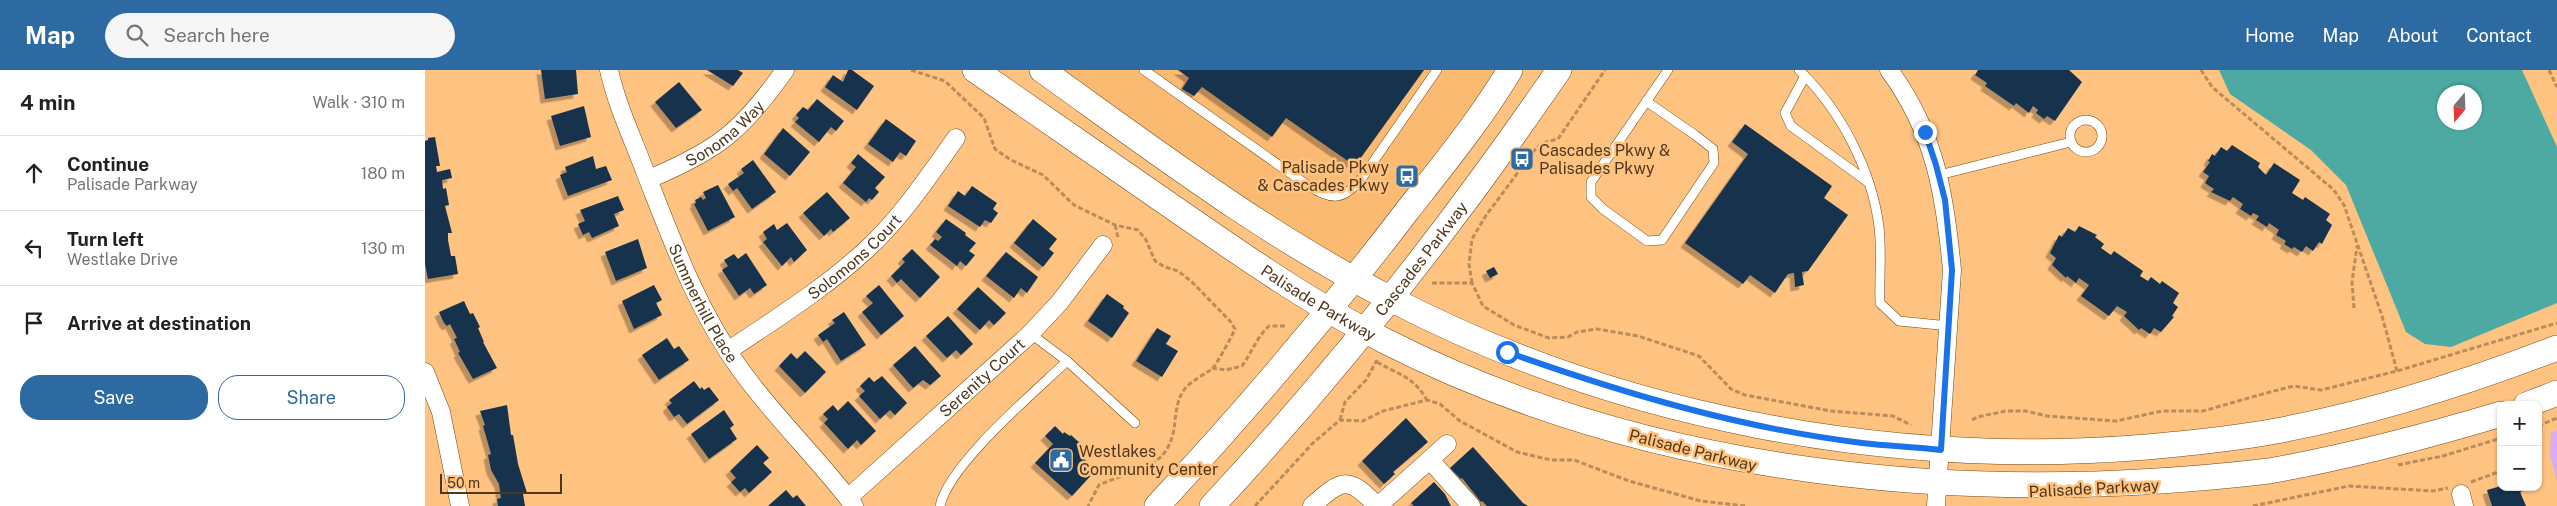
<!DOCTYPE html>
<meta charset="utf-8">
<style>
body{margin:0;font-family:"Public Sans",sans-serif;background:#f6f6f6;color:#202124}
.controls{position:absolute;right:15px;bottom:15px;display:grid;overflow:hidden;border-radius:10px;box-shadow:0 1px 4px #0004}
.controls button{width:45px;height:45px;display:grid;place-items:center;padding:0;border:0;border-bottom:1px solid #e0e0e0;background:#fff;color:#202124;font:25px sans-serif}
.compass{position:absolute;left:2012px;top:15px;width:45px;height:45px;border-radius:50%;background:#fff;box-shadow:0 1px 4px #0004;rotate:199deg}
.scale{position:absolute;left:15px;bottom:12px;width:122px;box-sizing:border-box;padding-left:5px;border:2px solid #4f371c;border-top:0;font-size:14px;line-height:18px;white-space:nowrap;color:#4f371c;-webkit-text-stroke:4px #fec281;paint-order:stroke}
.stop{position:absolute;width:15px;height:15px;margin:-11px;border:4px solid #1a73e8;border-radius:50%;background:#fff}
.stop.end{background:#1a73e8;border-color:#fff;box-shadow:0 1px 5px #0008}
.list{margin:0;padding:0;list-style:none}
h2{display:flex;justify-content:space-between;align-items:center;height:65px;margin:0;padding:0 20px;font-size:21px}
h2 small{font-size:16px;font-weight:400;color:#757577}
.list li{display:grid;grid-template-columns:32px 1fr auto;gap:15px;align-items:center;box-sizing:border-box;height:75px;padding:0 20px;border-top:1px solid #e0e0e0}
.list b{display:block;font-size:19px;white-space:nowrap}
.list p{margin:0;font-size:16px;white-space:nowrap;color:#757577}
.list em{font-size:16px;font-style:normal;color:#757577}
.actions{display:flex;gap:10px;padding:15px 20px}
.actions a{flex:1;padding:11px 0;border:1px solid #2c6aa1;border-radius:20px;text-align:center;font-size:18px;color:#2c6aa1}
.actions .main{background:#2c6aa1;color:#fff}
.icon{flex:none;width:28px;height:28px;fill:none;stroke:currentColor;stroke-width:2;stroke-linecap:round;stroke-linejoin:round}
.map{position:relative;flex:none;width:2132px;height:436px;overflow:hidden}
header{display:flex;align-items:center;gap:30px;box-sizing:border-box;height:70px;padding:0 25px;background:#2c6aa1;color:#fff}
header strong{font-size:24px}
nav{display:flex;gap:28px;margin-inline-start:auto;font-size:18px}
.search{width:350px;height:45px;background:#f6f6f6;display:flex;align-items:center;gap:12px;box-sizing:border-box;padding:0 18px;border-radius:28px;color:#757577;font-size:19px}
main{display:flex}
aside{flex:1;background:#fff}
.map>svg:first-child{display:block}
</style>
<header>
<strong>Map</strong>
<div class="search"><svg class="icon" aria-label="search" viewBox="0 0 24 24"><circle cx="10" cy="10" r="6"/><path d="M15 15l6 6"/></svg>Search here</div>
<nav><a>Home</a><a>Map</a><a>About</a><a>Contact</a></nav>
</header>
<main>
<aside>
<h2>4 min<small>Walk · 310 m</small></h2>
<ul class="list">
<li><svg class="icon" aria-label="ahead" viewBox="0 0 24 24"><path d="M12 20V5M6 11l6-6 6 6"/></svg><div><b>Continue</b><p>Palisade Parkway</p></div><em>180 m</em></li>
<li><svg class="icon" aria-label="left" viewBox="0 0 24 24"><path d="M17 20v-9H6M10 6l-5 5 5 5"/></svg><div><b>Turn left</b><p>Westlake Drive</p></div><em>130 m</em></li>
<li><svg class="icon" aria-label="arrive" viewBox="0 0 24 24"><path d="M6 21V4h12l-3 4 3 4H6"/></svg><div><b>Arrive at destination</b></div></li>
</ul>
<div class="actions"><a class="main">Save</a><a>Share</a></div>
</aside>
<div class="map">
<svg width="2132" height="436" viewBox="0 0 2132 436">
<defs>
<filter id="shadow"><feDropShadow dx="-4.5" dy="4.5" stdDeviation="0" flood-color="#0004"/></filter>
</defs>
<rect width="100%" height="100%" fill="#fec281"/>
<polygon fill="#fbba72" points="617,0 1085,0 929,209"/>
<polygon fill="#d5adf9" points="2132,360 2132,411 2125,385 2126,363"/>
<path fill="#4daaa2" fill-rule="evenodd" d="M1794,0H2097L2132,77V233L2026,277L2000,274L1981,262L1921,115L1886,80L1805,24ZM2020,22H2050V52H2020Z"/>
<g fill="#16334e" filter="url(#shadow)">
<polygon points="116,0 151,0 153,24 120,29"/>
<polygon points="282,0 313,0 318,3 308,16"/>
<polygon points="423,0 427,0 449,16 432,40 400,17 408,5 418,12"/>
<polygon points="753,0 999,0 930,96 861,48 847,67 777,17 769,26 757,19 764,8"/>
<polygon points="1553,0 1644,0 1657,12 1630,51 1622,46 1619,49 1611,43 1613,40 1608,36 1604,43 1591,33 1589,36 1560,16 1562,13 1550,5"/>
<polygon points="254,12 277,40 251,58 230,32"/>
<polygon points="392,29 419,51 411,61 406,57 394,72 370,52 374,48 371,45 378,37 383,40"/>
<polygon points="159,36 166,67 135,76 126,46"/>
<polygon points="461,49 491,71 481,86 475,82 468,92 443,74"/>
<polygon points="1320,54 1407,116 1399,128 1423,145 1383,201 1377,202 1379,215 1370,217 1369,203 1363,204 1350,223 1325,205 1318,214 1260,173 1323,84 1307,72"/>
<polygon points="358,58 385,82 365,106 339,84"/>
<polygon points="10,67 15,96 11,96 12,102 25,99 27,108 17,110 18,119 21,118 24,135 20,136 27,163 23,163 23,170 26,186 30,186 33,204 3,209 0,194 0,71 3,70 3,68"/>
<polygon points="1807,75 1835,93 1833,97 1841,105 1849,93 1875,110 1867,123 1878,130 1880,127 1905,144 1901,150 1907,155 1897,174 1894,172 1888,181 1881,176 1877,182 1869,177 1867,179 1859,174 1861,171 1851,165 1854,160 1844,153 1842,157 1831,150 1834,146 1828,143 1826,146 1815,139 1818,134 1808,127 1805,131 1786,122 1789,119 1780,113 1784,106 1778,102 1785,92 1783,91 1787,84 1790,86 1796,77 1802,81"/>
<polygon points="433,84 460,107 450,118 454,122 447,130 444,128 441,132 418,113 431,97 426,93"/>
<polygon points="168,86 171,99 181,96 187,110 143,126 135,105 142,102 140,97"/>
<polygon points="328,90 351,122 327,139 312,118 308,121 303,114 319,103 316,99"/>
<polygon points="293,115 310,147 283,161 269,134 271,133 270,130 276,127 278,130 281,128 278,122"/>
<polygon points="547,116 572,133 568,139 573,143 566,153 560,150 555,157 523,136 533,121 540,126"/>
<polygon points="402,122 425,148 408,162 406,159 399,166 378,143"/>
<polygon points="193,126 199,140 189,144 194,156 167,168 164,162 158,165 153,154 160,151 155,140"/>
<polygon points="521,149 541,163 540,165 551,173 544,181 550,185 541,196 535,191 532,196 505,175 510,169 513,171 517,167 511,162"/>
<polygon points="608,149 632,169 624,179 629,183 618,197 589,173"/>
<polygon points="362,153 382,180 369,192 366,187 357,196 338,172 342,169 338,162 349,154 352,160"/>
<polygon points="1654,156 1672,165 1670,167 1679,174 1676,178 1686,185 1689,181 1718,201 1715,206 1723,211 1726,207 1735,214 1737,211 1754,223 1748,233 1753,237 1747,246 1749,247 1736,262 1729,258 1725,264 1716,258 1714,260 1699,246 1702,242 1692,236 1684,246 1656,226 1664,215 1654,208 1651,213 1642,206 1641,208 1627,195 1631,188 1625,183 1634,165 1637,167 1643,158 1650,162"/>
<polygon points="213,169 222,198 191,211 180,182"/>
<polygon points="487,179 515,207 495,228 476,209 472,213 466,206 480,192 477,189"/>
<polygon points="581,182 613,207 602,223 596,218 589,228 561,206"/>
<polygon points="321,183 342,215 329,224 325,218 314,226 297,200 303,196 299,190 309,184 313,189"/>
<polygon points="1069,197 1073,204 1065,208 1061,201"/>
<polygon points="229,215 237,230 231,233 237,245 209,259 197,231"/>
<polygon points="454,215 479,246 456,265 437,242 448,233 441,226"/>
<polygon points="553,217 581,243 569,255 564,250 555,260 532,239"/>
<polygon points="682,224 699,236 698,238 704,243 687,268 663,251"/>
<polygon points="39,231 45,244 48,243 55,257 53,258 59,272 58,272 72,298 48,309 33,283 35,282 29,269 32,268 25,254 22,256 19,253 14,242"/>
<polygon points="419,242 441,275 416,291 402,269 398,272 393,265 410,253 407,250"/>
<polygon points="523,246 548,274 536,285 531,280 522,288 501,266"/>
<polygon points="732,258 746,266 741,274 753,281 737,307 711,291"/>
<polygon points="242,268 249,279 254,276 264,290 234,310 217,285"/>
<polygon points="490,276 516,306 505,315 498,310 488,318 468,295"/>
<polygon points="380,281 401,302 380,323 354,296 366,283 372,289"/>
<polygon points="457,306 482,333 470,345 465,340 455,349 434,326 440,321 435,316 444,307 449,312"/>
<polygon points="269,311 275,319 277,317 279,320 284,317 294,330 262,354 254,344 249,347 242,337 247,333 244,330"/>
<polygon points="423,331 451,361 436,375 432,370 423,379 399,353 403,349 398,344 408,335 413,341"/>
<polygon points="82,335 86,365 88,365 93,394 102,423 98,424 100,436 73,436 72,429 76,428 74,414 66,400 63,385 66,384 58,356 60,355 55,341"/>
<polygon points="299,340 309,355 305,358 312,369 284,389 266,364"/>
<polygon points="981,348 1003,372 968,402 970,404 959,414 937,391"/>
<polygon points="630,356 638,364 639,362 645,366 646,365 657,375 655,377 661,382 656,386 671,400 647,426 610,393 628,374 620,366"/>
<polygon points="332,375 344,388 338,393 347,402 324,423 320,418 315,422 306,412 311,408 305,401"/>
<polygon points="1048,377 1098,433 1103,436 1062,436 1057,431 1056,432 1037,408 1036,409 1025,398"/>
<polygon points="1009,412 1020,424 1026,436 989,436 986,433"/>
<polygon points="2076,416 2100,417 2101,420 2095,422 2101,436 2067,436 2062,420"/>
<polygon points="361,420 368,428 372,425 381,436 343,436"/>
</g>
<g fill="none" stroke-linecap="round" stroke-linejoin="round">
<g stroke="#724a16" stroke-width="10">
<g id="lane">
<path d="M719,0L882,115C907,131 918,131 937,108L1012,0"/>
<path d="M1374,0C1415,39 1447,100 1454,157C1457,182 1454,208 1455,233L1474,251L1524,256"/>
<polyline points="1380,6 1360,43 1366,56 1443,112"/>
<polyline points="1221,31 1270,65 1288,79 1289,93 1237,170 1222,171 1178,139 1166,127 1166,112 1243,0"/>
<circle cx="1661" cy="66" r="16"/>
<polyline points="1514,105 1646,72"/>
<polyline points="606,264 642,291 710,353"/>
<path d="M515,436C524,394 609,323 642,291"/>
</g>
</g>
<g stroke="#724a16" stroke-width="19">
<g id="street">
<path id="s1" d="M184,0C192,36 208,69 221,104C247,170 272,240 315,299C349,347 393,388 429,436"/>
<path d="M1464,0C1510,62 1520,125 1527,200L1511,436"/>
<path id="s2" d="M224,109C293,80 317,61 360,0"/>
<path id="s3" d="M303,281C350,249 399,219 441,180C476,148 503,107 531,68"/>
<polyline points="0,302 16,342 35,436"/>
<polyline points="1005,390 1046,436"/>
<polyline points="2036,424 2039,436"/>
<path id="s4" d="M423,428L604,265L634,233L678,175"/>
<path d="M887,436C917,409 923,405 952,436"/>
<polyline points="953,436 1022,374"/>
</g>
</g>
<g stroke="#724a16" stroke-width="26">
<g id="secondary">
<path id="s5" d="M550,0C615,45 681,91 746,136C816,184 886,234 962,272C1231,408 1547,436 1844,401C1923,387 1999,367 2076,344"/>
<path d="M617,0C729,80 841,165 964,228C1194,348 1464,398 1722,377C1765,373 1809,369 1851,361C1948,343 2041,313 2132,278"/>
<polyline points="2101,335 2132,323"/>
<path d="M732,436C820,342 904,243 982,141C1018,95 1055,50 1085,0"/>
<path id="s6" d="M787,436C914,300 1029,153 1134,0"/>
</g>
</g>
<g stroke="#ba8c5a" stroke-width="3" stroke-dasharray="5 2.5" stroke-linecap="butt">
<path d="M486,0L520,11L559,48L570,79L586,90L618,105L649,135L690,155L713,160L721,170L730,191L740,197L753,201L767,212L805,251L810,259C807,266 792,294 787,299C777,306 763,312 757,323C750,335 751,350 748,364C739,401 704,401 674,415L663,436"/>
<polyline points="1776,0 1787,17 1909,120 1919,135 1957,246 1972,301"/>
<polyline points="2124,0 2132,17"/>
<polyline points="690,155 693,167"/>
<polyline points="1007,213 1047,213 1058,236 1089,255 1124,268 1143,267 1152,262 1172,259 1213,266 1274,286 1306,319 1320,325 1406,341 1468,346 1486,355"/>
<polyline points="1047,213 1044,194 1047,169 1060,147 1108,82 1117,73 1133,69 1180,0"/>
<polyline points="1929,238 1927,212 1932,176"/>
<path d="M952,292C974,305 988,306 1002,330"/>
<path d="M787,298L801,300L817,296C827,282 832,267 844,256H860"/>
<polyline points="915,350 920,332 941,310 952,290"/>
<polyline points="1547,350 1552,347 1581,341 1601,341 1622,346 1691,351 1737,341 1778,341 1845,322 1869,316 1896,320 1972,301 2132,253"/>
<polyline points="2113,356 2132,348"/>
<polyline points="1973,395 2018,386 2076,368"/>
<polyline points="2046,412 2076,401"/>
<polyline points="830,436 888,373 915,350 938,351 958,341 1002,330 1015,334 1035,351 1092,382 1126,390 1149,390 1204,411 1276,431 1320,436"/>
<polyline points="1828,436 1924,416 2008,421 2023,418"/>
</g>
<use href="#lane" stroke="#fff" stroke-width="9"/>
<use href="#street" stroke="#fff" stroke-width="18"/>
<use href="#secondary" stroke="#fff" stroke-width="25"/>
</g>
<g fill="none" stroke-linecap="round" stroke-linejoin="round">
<path stroke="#1a73e8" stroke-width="6" d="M1082,282C1197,323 1315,358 1437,373C1463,376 1489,377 1516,380L1527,200L1520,130L1511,95L1500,62"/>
</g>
<defs>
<g id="bus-square" transform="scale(1.25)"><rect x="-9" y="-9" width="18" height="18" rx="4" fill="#2c6aa1" stroke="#fec281"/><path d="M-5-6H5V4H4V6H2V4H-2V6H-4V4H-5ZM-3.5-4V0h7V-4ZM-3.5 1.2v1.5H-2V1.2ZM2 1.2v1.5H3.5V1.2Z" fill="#fff"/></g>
<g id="civic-square" transform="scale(1.25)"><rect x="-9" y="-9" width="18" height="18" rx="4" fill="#2c6aa1" stroke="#fec281"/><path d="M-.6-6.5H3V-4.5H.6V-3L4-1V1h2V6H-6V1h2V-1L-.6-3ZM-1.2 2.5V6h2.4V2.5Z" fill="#fff"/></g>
</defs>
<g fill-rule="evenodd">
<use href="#bus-square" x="1097" y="89"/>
<use href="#bus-square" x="982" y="106"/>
<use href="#civic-square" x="636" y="390"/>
</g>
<g text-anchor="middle" stroke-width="5" stroke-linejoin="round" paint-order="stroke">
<g font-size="16" fill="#4f371c" stroke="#fec281">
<text dy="6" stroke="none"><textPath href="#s2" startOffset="89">Sonoma Way</textPath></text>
<text dy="6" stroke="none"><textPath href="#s3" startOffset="158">Solomons Court</textPath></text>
<text dy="6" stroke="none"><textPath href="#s6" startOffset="324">Cascades Parkway</textPath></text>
<text dy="6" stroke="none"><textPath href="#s5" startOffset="415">Palisade Parkway</textPath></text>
<text dy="6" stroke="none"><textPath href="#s1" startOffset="252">Summerhill Place</textPath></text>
<text dy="6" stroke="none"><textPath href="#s4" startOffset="180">Serenity Court</textPath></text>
<text transform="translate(1268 380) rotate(14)" y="6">Palisade Parkway</text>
<text transform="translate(1669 418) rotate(-3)" y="6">Palisade Parkway</text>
</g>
<g font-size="16" fill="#4f371c" stroke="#fec281" text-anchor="start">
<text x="1114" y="86">Cascades Pkwy &amp;<tspan x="1114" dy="18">Palisades Pkwy</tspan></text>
<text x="964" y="103" text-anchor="end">Palisade Pkwy<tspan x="964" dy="18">&amp; Cascades Pkwy</tspan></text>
<text x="654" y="387">Westlakes<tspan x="654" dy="18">Community Center</tspan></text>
</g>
</g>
</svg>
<div class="controls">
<button>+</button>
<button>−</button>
</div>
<svg class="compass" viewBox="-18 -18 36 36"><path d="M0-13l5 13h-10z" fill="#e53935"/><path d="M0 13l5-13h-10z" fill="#757577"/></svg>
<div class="scale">50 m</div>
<div class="stop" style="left:1082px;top:282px"></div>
<div class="stop end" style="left:1500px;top:62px"></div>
</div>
</main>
